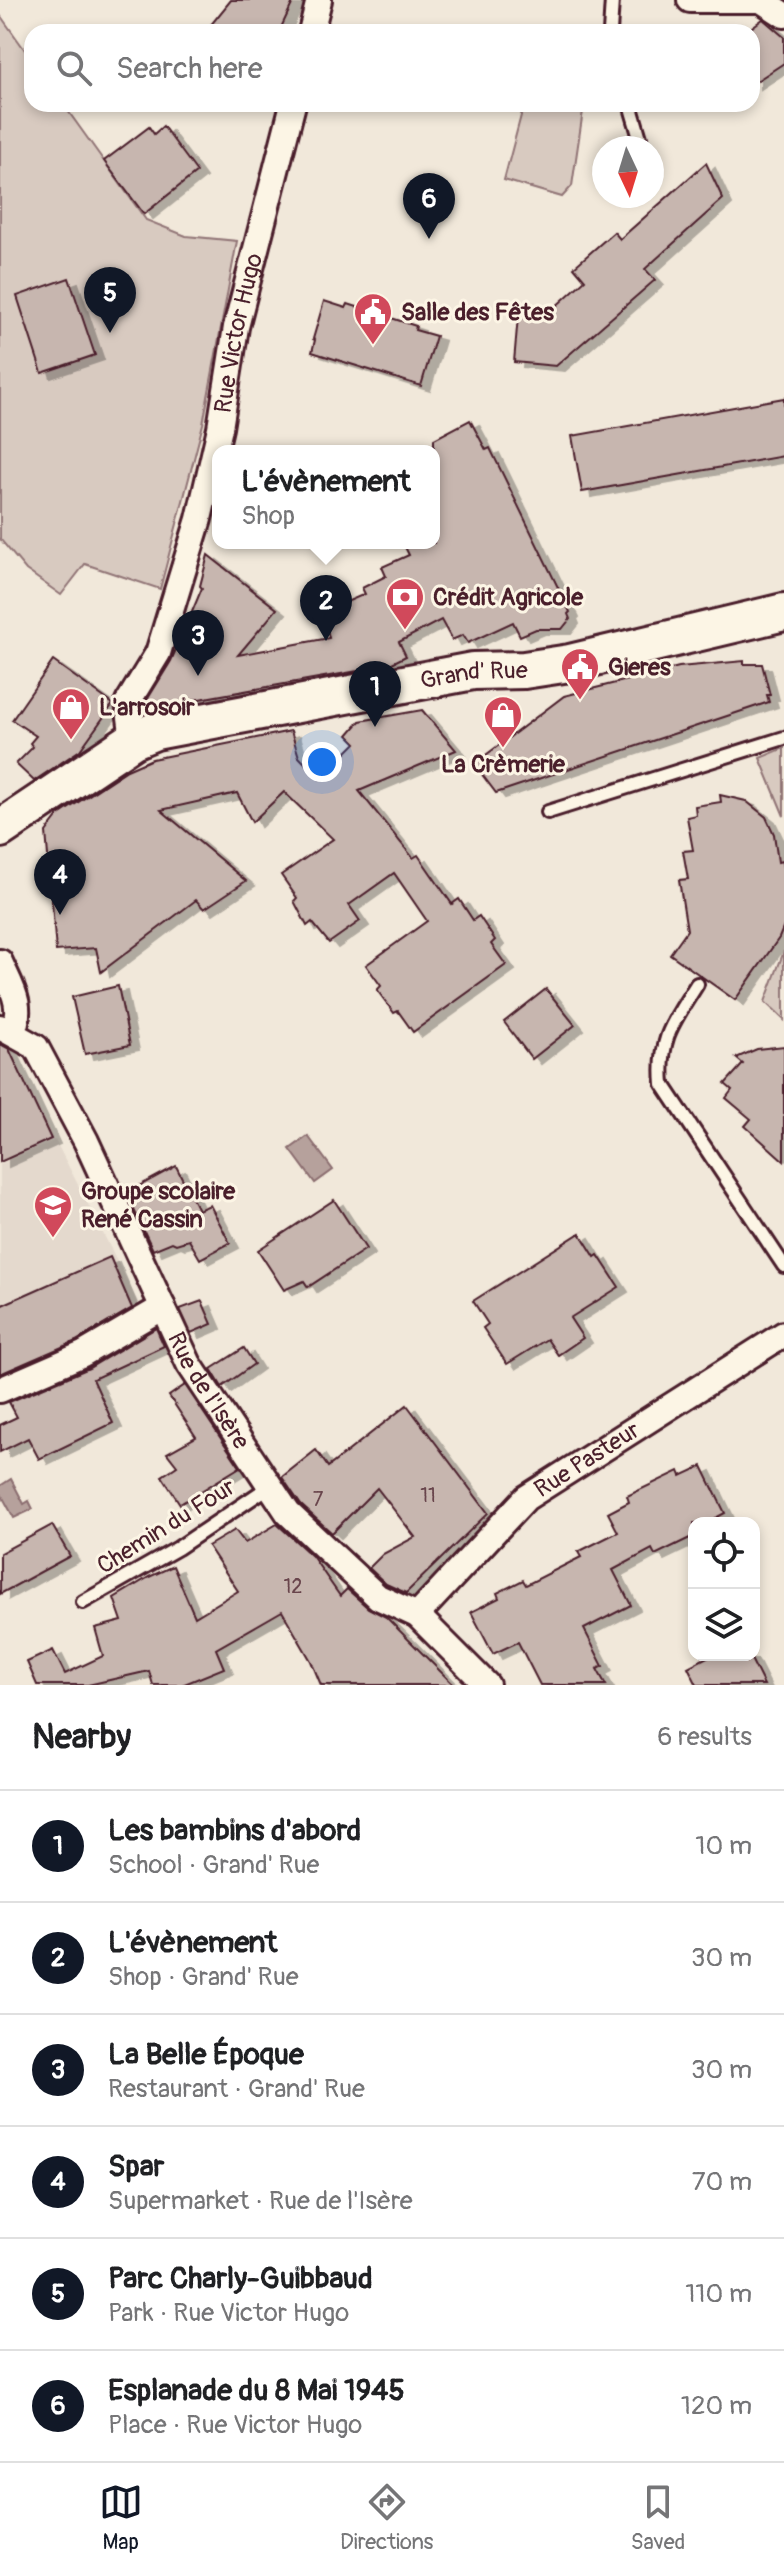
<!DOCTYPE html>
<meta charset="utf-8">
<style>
body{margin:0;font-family:Pangolin,sans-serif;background:#f2f2f2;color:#202124}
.controls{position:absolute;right:24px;bottom:24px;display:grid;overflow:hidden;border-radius:16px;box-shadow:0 4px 12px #0003}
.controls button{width:72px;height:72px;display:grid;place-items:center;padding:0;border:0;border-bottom:2px solid #e0e0e0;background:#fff;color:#202124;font:40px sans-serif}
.compass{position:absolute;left:592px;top:136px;width:72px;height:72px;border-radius:50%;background:#fff;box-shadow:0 4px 12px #0003;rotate:176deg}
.you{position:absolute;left:322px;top:762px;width:28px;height:28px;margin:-20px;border:6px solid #fff;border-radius:50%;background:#1a73e8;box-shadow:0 0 0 12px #1a73e833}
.badge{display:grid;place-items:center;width:52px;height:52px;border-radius:50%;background:#111827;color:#fff;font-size:26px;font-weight:700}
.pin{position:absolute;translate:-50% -66px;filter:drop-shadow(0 2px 4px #0008)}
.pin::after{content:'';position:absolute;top:42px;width:28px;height:24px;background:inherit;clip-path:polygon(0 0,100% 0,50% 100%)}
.popup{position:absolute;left:212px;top:445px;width:228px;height:104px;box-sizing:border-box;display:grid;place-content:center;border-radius:16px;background:#fff;filter:drop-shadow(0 2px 6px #0005);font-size:26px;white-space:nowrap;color:#757577}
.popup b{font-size:30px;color:#202124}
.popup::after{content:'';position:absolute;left:50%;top:100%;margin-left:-16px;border:16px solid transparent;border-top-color:#fff}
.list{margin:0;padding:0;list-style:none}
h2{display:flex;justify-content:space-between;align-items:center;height:104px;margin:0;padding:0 32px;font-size:34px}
h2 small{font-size:26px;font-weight:400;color:#757577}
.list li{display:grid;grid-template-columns:52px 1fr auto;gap:24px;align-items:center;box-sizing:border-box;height:112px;padding:0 32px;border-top:2px solid #e0e0e0}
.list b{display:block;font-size:30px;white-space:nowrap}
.list p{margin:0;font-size:26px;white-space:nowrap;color:#757577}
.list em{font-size:26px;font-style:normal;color:#757577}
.icon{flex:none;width:44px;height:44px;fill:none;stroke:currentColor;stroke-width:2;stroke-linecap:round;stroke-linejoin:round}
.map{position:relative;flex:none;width:784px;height:1685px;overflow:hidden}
.search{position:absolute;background:#fff;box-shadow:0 4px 12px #0003;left:24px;right:24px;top:24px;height:88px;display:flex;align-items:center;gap:20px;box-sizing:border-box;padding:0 28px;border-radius:24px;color:#757577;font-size:30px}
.sheet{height:776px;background:#fff}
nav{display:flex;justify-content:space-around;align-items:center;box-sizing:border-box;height:112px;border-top:2px solid #e0e0e0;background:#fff;font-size:22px;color:#757577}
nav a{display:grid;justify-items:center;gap:4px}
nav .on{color:#111827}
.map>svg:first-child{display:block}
</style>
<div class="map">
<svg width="784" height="1685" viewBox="0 0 784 1685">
<defs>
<filter id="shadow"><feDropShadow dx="9" dy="5" stdDeviation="0" flood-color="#0004"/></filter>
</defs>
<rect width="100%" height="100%" fill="#f1e8da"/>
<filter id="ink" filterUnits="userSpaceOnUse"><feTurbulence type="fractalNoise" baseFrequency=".0125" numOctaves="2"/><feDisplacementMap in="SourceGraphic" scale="16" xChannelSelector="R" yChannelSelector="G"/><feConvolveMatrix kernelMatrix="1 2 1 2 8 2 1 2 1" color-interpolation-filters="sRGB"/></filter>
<g filter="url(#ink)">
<polygon fill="#e4d9cd" points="55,1140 144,1313 0,1381 0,1164"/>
<g fill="#d8cac0" stroke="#917476" stroke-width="2">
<polygon points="0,15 32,60 32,104 63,104 146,220 186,236 237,241 203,424 160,589 85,564 61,595 26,570 0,539"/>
<polygon points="524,104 584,104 572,186 562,197 504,180"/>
<polygon points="784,748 784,816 760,758"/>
<polygon points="784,951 784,1020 765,1002"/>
</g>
<g fill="#b6a19c" stroke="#8b6d6f" stroke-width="2">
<polygon points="308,1136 333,1170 315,1183 290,1149"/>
<polygon points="11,1479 24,1504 29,1501 33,1509 14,1518 0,1492 0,1486"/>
</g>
<g fill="#c7b6af" stroke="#4a1f2b" stroke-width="2" filter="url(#shadow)">
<polygon points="231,0 294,0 279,32 205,32"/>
<polygon points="763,19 784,37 784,63 752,84 752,27"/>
<polygon points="163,126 197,172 144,214 104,161 149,127 154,134"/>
<polygon points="706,163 723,199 645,269 655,280 556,366 514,362 518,316 543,318 585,280 574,267 614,232 620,239"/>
<polygon points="69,278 95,355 42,373 17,296"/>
<polygon points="324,301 346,308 348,304 416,326 415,330 436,336 421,386 312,352 315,340 313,339"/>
<polygon points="784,398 784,456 582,492 572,436"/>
<polygon points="470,420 486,450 490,448 570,612 568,614 570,619 562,629 536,629 520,636 513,622 468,643 463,635 452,640 441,620 399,642 406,656 386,666 188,701 145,713 144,705 171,661 192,612 202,588 200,586 208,555 277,609 238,655 329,638 323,612 365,594 362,588 386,576 382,567 409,555 403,543 434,543 434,439"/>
<polygon points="53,661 113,704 80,750 34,781 16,764 33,747 30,743 36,736 12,720"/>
<polygon points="744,661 744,664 762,664 770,695 767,695 769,702 496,793 474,764 564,696 679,667"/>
<polygon points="422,710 456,750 359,791 413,858 418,855 452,904 459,899 473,920 479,916 495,940 491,944 506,965 413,1032 398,1011 394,1013 385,1001 377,990 381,986 366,965 427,921 394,873 349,905 360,921 329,943 312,922 307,926 294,901 297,898 281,875 333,839 284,792 252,822 237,793 161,810 246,881 204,909 196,900 101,972 96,948 56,951 46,832 59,815 127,770 152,759 291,731 299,757 320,779 356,743 348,735 360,721"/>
<polygon points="720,795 746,801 766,817 774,834 778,862 782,861 784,874 784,926 779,938 735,1000 670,954 687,930 679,880 688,879 683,851 693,850 687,817 696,815 695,806 721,802"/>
<polygon points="118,986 130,1045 85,1054 72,997"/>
<polygon points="546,989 575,1025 532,1059 504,1022"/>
<polygon points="0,1044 9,1049 51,1139 0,1162"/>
<polygon points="784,1046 784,1161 745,1126 751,1119 726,1098 732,1090 725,1084 743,1064 736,1058 757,1049"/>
<polygon points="176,1166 198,1210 210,1205 230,1243 200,1259 189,1240 176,1244 172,1242 153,1250 126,1193"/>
<polygon points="334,1200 366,1249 308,1287 304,1281 284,1290 258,1250"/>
<polygon points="580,1233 595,1257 598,1255 619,1287 570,1318 583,1338 558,1355 547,1339 507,1364 483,1328 488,1324 473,1301"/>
<polygon points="110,1257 132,1308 76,1341 0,1374 0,1306"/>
<polygon points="202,1301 212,1324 191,1333 180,1309"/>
<polygon points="156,1328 164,1346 93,1379 113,1423 39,1459 28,1438 0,1452 0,1425 17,1417 9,1402 89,1368"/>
<polygon points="244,1348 254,1364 222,1387 211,1369"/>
<polygon points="185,1385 240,1467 180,1504 162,1476 177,1466 167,1453 196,1437 169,1396"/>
<polygon points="407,1405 488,1513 406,1593 386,1584 369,1568 383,1554 415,1537 377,1488 332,1533 301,1505 282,1477 316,1450 328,1467"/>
<polygon points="702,1466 725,1513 706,1523 694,1523 694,1536 655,1555 652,1549 613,1570 631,1605 584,1629 603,1666 597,1669 606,1685 540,1685 518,1642 493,1654 471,1612 499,1598 497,1593 523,1580 526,1585 581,1557 578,1552 618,1532 608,1513 629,1502 627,1496 679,1471 681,1476"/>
<polygon points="277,1524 312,1556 340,1596 347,1589 368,1608 386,1617 454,1685 321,1685 311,1661 282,1611 216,1649 224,1668 182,1685 153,1685 149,1671 88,1685 37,1685 27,1662 53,1650 65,1674 103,1656 95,1628 122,1621 114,1598 149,1577 173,1566 195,1617 238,1591 208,1546 235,1530 245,1543"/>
<polygon points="52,1525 70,1556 0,1594 0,1553"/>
<polygon points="711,1655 749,1655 764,1685 697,1685 688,1667"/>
</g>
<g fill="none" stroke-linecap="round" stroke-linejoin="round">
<g stroke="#4a1f2b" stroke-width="18">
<g id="service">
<polyline points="610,32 612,0"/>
<polyline points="630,104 640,138 632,148"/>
<polyline points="548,812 784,738"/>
<path d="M697,984C673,1023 659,1037 663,1084L784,1266"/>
<polyline points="83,1602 178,1548 270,1486"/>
</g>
</g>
<g stroke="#4a1f2b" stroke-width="30">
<g id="minor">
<polyline points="690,0 761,0 784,15"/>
<polyline points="311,32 319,0"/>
<path id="s1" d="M133,740L128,702L158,653L199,519L220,428L236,327L293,104"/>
<path d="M0,962C11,987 25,1006 12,1033"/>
<path id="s2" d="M0,1027L36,1047L86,1141L189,1364L288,1513L378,1597L417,1615L487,1685"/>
<polyline points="0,1390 83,1354 163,1307"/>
<path id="s3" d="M417,1615L526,1498L784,1334"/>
</g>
</g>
<g stroke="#4a1f2b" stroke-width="42">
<g id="secondary">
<path id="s4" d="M0,829L133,740L155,731L473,671L524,670L570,663L784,612"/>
</g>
</g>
<use href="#service" stroke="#fcf5e5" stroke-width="12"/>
<use href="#minor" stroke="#fcf5e5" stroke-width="24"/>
<use href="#secondary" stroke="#fcf5e5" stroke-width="36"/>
</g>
</g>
<defs>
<g id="civic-pin" transform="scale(2)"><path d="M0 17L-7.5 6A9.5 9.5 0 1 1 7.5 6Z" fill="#d1495b" stroke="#fcf5e5"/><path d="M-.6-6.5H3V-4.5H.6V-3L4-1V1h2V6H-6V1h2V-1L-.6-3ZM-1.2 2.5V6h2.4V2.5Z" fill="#fff"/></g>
<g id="bank-pin" transform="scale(2)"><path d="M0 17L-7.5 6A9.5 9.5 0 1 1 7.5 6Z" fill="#d1495b" stroke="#fcf5e5"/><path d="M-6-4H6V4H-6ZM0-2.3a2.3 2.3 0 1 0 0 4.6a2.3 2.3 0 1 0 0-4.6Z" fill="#fff"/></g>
<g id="shop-pin" transform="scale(2)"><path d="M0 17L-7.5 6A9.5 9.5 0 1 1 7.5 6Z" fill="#d1495b" stroke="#fcf5e5"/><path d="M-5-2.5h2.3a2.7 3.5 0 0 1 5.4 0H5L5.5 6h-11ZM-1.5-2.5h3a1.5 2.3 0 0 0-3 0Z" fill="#fff"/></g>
<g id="school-pin" transform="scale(2)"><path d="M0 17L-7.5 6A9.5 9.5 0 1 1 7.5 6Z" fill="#d1495b" stroke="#fcf5e5"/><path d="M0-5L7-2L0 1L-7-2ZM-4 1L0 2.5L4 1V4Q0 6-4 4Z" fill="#fff"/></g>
</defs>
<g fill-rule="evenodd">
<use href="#civic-pin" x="373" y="312"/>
<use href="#bank-pin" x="405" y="597"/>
<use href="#civic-pin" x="580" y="667"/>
<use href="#shop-pin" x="71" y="707"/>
<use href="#shop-pin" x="503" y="715"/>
<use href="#school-pin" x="53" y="1205"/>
</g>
<g text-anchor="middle" stroke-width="6" stroke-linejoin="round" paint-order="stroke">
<g font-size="20" fill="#69454c">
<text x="428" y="1502">11</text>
<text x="318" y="1506">7</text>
<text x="293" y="1593">12</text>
</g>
<g font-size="24" font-weight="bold" fill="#4a1f2b" stroke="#fcf5e5" text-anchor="start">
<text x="401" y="320">Salle des Fêtes</text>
<text x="433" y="605">Crédit Agricole</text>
<text x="608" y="675">Gieres</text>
<text x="99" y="715">L'arrosoir</text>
<text x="503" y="772" text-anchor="middle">La Crèmerie</text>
<text x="81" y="1199">Groupe scolaire<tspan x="81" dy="28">René Cassin</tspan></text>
</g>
<g font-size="24" fill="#4a1f2b" stroke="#fcf5e5">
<text dy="8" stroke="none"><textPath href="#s1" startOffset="426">Rue Victor Hugo</textPath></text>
<text dy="8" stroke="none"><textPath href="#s4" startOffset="508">Grand' Rue</textPath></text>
<text dy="8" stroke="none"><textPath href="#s2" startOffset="426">Rue de l'Isère</textPath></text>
<text dy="8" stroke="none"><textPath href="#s3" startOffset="232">Rue Pasteur</textPath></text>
<text transform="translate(166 1526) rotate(-32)" y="8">Chemin du Four</text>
</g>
</g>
</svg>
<div class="controls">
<button><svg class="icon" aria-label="locate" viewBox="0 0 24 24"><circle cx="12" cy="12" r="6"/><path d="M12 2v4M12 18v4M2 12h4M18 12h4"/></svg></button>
<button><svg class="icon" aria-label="layers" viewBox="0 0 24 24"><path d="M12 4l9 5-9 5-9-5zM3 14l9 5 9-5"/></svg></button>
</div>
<svg class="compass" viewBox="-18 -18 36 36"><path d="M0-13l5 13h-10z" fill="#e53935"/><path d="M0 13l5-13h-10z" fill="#757577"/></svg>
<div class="you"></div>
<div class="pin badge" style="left:375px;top:727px">1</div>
<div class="pin badge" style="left:326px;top:641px">2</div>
<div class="popup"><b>L'évènement</b>Shop</div>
<div class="pin badge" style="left:198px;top:676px">3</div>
<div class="pin badge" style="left:60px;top:915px">4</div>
<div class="pin badge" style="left:110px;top:333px">5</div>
<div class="pin badge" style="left:429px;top:239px">6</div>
<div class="search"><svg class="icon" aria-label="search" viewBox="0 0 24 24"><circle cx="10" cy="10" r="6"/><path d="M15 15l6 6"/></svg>Search here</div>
</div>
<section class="sheet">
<h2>Nearby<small>6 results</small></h2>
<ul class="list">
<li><span class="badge">1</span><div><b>Les bambins d'abord</b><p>School · Grand' Rue</p></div><em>10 m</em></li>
<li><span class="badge">2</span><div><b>L'évènement</b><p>Shop · Grand' Rue</p></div><em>30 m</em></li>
<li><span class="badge">3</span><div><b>La Belle Époque</b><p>Restaurant · Grand' Rue</p></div><em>30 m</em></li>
<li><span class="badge">4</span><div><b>Spar</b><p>Supermarket · Rue de l'Isère</p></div><em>70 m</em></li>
<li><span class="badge">5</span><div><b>Parc Charly-Guibbaud</b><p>Park · Rue Victor Hugo</p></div><em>110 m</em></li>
<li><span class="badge">6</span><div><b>Esplanade du 8 Mai 1945</b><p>Place · Rue Victor Hugo</p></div><em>120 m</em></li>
</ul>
</section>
<nav>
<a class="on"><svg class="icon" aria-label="map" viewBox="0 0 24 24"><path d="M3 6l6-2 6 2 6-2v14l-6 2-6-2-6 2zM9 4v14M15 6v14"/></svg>Map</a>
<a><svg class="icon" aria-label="directions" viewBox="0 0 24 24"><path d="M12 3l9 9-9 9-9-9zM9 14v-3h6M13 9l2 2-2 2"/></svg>Directions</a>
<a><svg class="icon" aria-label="saved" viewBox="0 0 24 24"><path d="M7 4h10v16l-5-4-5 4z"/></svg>Saved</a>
</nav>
